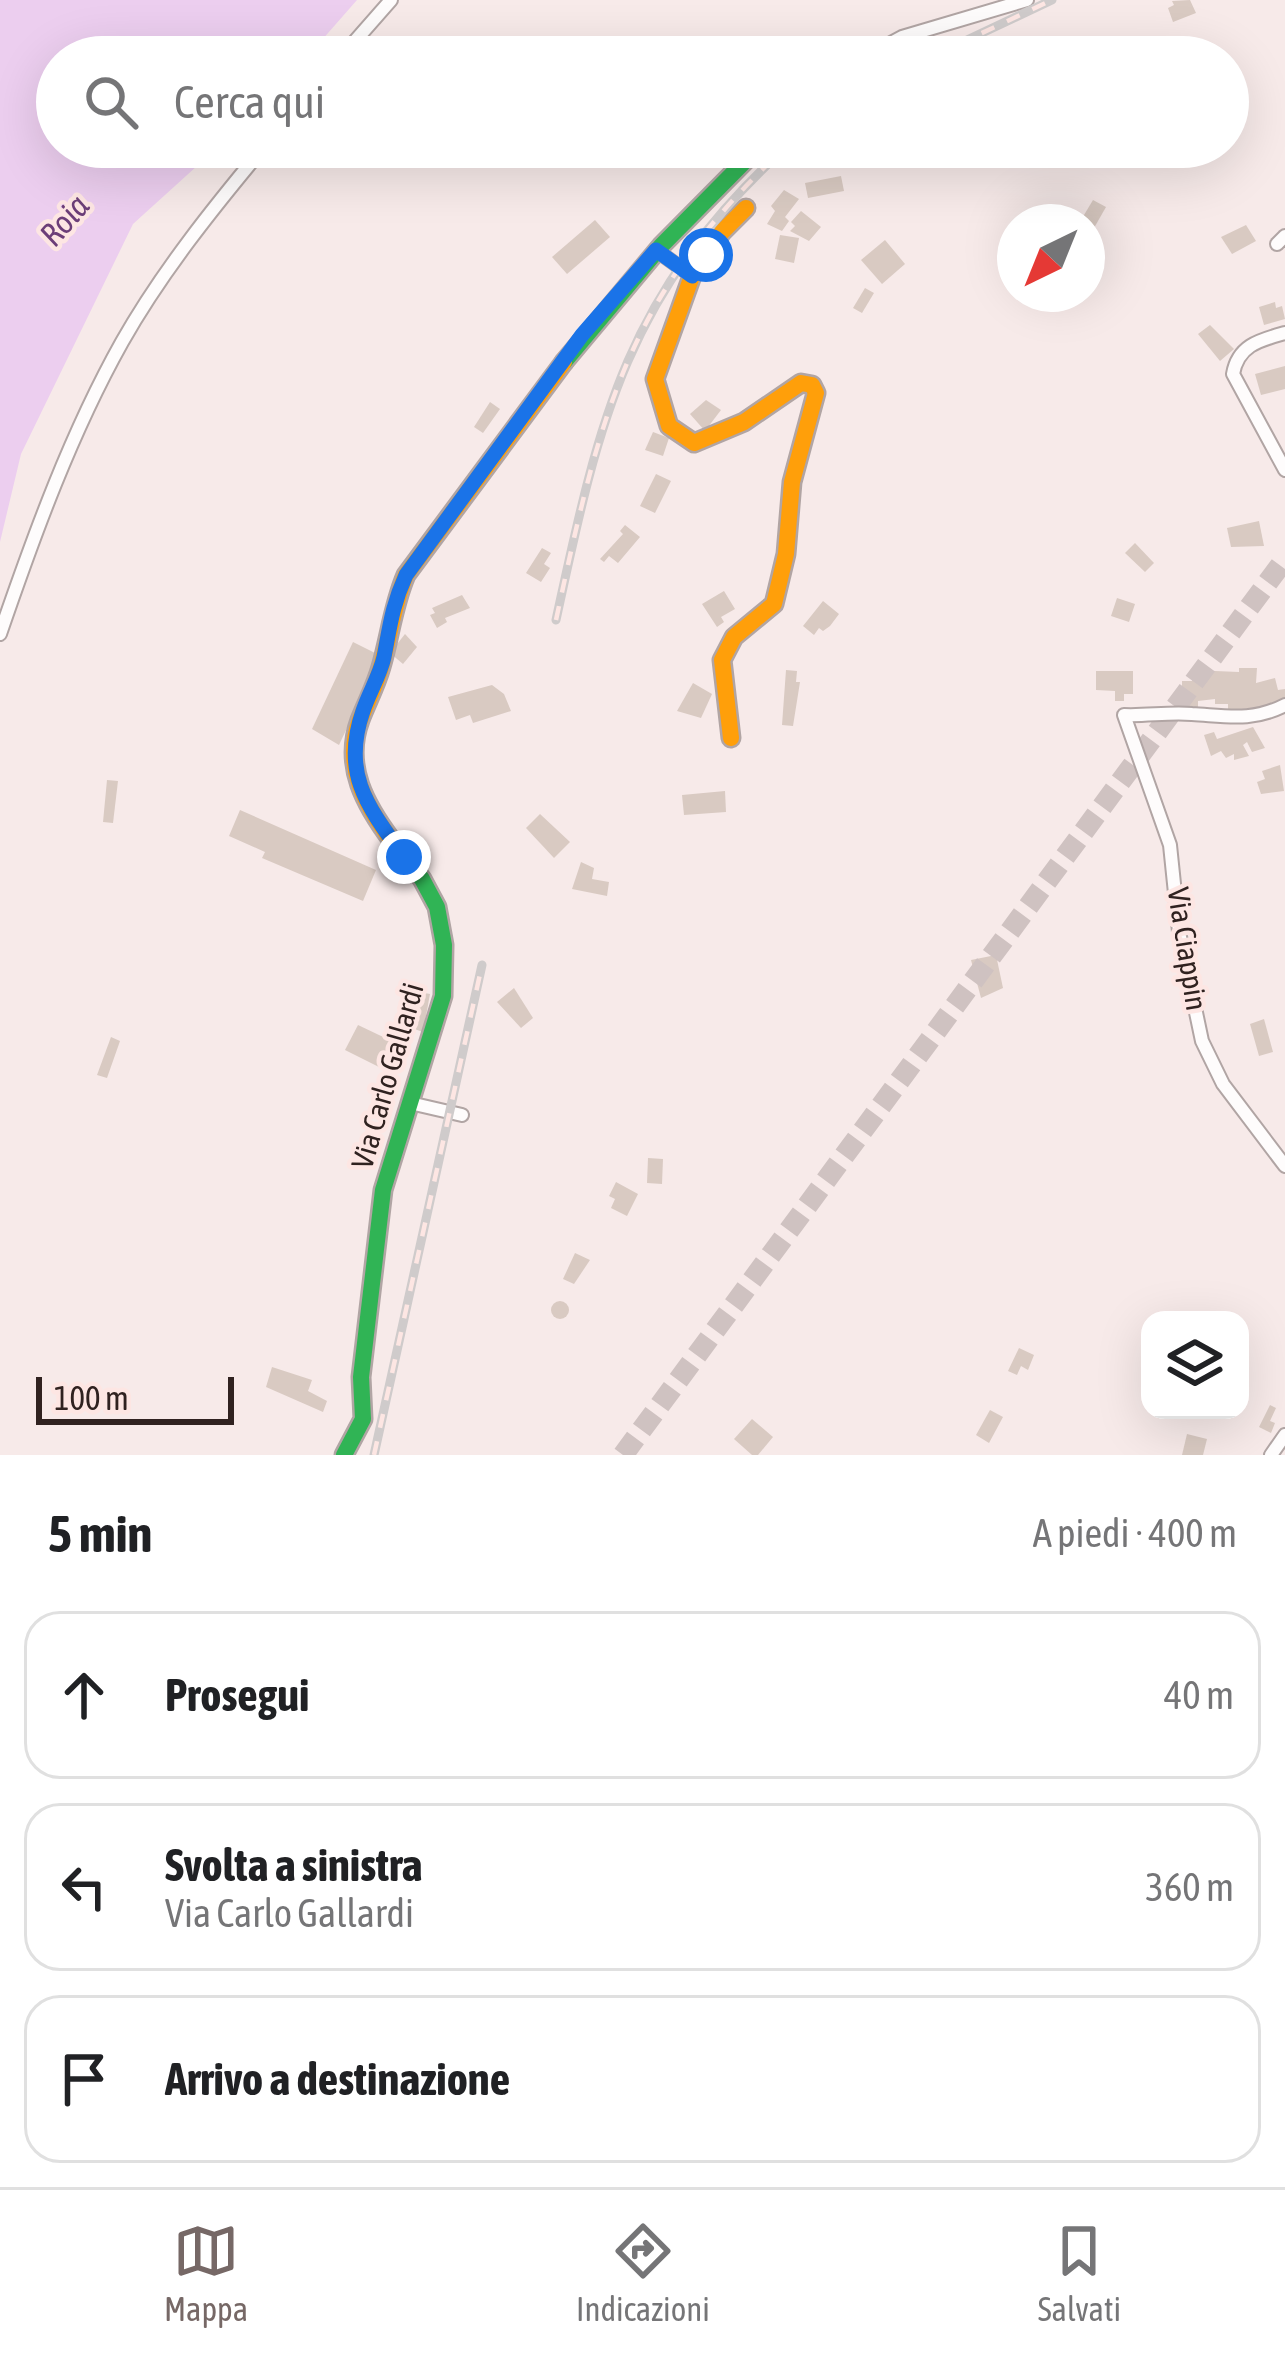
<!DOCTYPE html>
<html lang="it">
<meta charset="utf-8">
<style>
body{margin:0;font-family:"Asap Condensed",sans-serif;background:#f6f6f6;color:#202124}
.controls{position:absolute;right:36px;bottom:36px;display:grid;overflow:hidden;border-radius:24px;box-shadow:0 12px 48px #0002}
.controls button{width:108px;height:108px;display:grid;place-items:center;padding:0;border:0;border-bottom:3px solid #e0e0e0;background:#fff;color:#202124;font:60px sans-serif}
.compass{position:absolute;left:997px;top:204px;width:108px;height:108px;border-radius:50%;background:#fff;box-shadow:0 12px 48px #0002;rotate:223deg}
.scale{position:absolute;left:36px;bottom:30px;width:198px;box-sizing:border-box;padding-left:12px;border:6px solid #302220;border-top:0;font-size:33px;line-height:42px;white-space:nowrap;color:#302220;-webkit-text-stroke:9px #fde6e3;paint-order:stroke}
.stop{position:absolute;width:36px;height:36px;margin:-27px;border:9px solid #1a73e8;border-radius:50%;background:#fff}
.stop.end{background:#1a73e8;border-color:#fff;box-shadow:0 3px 12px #0008}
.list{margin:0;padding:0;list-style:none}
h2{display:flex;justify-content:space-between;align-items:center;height:156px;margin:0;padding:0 48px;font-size:51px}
h2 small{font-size:39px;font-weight:400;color:#757577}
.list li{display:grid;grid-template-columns:78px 1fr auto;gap:36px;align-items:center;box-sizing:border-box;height:168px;margin:0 24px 24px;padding:0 24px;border:3px solid #e0e0e0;border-radius:36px}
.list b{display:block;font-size:45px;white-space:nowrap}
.list p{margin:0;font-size:39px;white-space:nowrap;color:#757577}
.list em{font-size:39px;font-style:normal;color:#757577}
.icon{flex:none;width:66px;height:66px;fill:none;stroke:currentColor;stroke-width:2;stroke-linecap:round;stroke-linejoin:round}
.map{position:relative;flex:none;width:1285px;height:1455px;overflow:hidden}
.search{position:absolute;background:#fff;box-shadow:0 12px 48px #0002;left:36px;right:36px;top:36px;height:132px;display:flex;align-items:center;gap:30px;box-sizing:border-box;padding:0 42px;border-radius:66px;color:#757577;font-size:45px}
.sheet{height:732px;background:#fff}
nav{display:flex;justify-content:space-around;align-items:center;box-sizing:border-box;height:168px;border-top:3px solid #e0e0e0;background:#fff;font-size:33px;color:#757577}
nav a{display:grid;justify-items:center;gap:6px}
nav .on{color:#766866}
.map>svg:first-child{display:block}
</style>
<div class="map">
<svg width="1285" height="1455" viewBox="0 0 1285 1455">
<rect width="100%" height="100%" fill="#f7eae9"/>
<polygon fill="#ecceef" points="0,0 357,0 307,57 57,57 57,147 218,147 133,224 21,454 0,542"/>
<g fill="#d9cac2">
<polygon points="1190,0 1196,13 1173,22 1168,8 1174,5 1172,1"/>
<polygon points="841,176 844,191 808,198 805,183"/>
<polygon points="784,190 799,199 785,217 789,221 782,231 767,224 775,211 771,206"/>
<polygon points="1093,200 1106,207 1094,228 1081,220"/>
<polygon points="801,211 821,227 809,241 790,231 795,226 791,222"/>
<polygon points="595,220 610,237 567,274 552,257"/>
<polygon points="1246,225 1256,241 1232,254 1221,237"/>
<polygon points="780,235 799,238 794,263 775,259"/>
<polygon points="885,240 905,264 882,284 861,260"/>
<polygon points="865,288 874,293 862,313 853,308"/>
<polygon points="1275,302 1276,308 1282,306 1285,319 1264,325 1259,307"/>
<polygon points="1210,325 1234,349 1220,361 1198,334"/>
<polygon points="1285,366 1285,389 1261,395 1255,374"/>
<polygon points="706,400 721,410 705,431 690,414"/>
<polygon points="490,402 500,409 483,433 474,427"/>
<polygon points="653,432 669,438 663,456 645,450"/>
<polygon points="656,474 671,481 655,513 640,506"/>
<polygon points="1259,521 1264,546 1231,547 1227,528"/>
<polygon points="625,525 640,537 618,563 609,556 604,562 600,559 623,534 620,531"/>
<polygon points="1135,543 1154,563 1145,572 1125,553"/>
<polygon points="542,548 551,553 544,564 550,568 541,582 526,573"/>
<polygon points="724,591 735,609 721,617 724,622 717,627 702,604"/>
<polygon points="462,595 470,608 445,618 447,622 437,628 430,615 435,613 432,608"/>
<polygon points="1117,598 1135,604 1129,622 1111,616"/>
<polygon points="823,601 839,614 830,626 823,631 819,628 814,635 803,626"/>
<polygon points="405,634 417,647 403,664 390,653"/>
<polygon points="353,642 381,656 339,745 312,729"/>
<polygon points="1239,668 1257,668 1256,683 1275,678 1278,690 1285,689 1285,698 1270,709 1228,712 1228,704 1215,704 1215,699 1198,701 1198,709 1176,709 1176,693 1182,693 1182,681 1192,681 1192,670 1239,672"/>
<polygon points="786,670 797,671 796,682 800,682 793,726 782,725"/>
<polygon points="1096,671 1133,671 1133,694 1124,694 1124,701 1115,701 1115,691 1096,690"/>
<polygon points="693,683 712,694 701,718 677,711"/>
<polygon points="492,685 504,694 511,711 473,723 470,715 456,720 448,697"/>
<polygon points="1253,727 1265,748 1252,752 1247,742 1243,745 1249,756 1234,760 1234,754 1226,758 1221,751 1211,756 1204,735 1214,732 1217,739"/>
<polygon points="1280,765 1284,791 1261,794 1257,782 1265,779 1262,771"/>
<polygon points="107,780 118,781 113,823 103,822"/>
<polygon points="725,791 726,812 684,815 682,795"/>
<polygon points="240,810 376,870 363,901 262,858 265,852 229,836"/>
<polygon points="540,814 570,842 554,858 526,828"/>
<polygon points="581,862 594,868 592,879 609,882 607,896 572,889"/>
<polygon points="996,955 1003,988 981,998 971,960"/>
<polygon points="514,988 533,1018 521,1028 497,1002"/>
<polygon points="404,989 430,994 423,1032 397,1023"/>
<polygon points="1264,1019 1273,1052 1259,1056 1250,1024"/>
<polygon points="358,1025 400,1045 387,1071 345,1050"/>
<polygon points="111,1037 120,1041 107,1078 97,1075"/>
<polygon points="648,1158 663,1159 662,1184 647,1183"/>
<polygon points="616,1182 638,1194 627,1216 611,1208 615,1199 609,1196"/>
<polygon points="575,1253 590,1260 574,1284 563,1279"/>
<circle cx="560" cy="1310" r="9"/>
<polygon points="1019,1348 1034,1355 1028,1370 1021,1366 1017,1375 1008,1371"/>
<polygon points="272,1367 312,1380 308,1391 327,1401 323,1412 266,1387"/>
<polygon points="1270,1405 1276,1408 1270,1421 1275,1423 1271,1433 1259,1427"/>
<polygon points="990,1410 1003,1417 989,1443 976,1435"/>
<polygon points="752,1419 773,1437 758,1455 752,1455 734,1439"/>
<polygon points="1187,1434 1207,1439 1203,1455 1182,1455"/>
</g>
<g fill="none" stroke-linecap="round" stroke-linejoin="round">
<polyline stroke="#cfc2c1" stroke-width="21" stroke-dasharray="21 10" stroke-linecap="butt" points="623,1455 1285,559"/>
<g stroke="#b1a5a4" stroke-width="16">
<g id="street">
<polyline points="341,57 391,0"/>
<polyline points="865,57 902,37 1027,0"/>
<polyline points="1277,244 1285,236"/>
<polyline points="656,250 692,276"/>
<path d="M1285,333C1260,340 1238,345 1233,374L1285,470"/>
<path d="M0,634C34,535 71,433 122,342C161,273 213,208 264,147"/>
<path d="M1285,705C1252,722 1227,716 1192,714C1169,712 1147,716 1124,715L1170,845L1179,932L1202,1041L1223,1084L1285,1166"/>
<polyline points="410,1103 462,1115"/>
<polyline points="1271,1455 1285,1435"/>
</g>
</g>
<g stroke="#b1a5a4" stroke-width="21">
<g id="fast">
<polyline points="564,362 661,246 759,147"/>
<polyline points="344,1455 363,1419 361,1377 383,1190 443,996 444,945 437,907 422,879 393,842"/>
</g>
</g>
<g stroke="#b1a5a4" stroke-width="21">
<g id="slow">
<polyline points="731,738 722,660 734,637 774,604 786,554 792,482 816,393 812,385 801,383 744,422 694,443 669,426 655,379 692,276 722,232 746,208"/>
<path d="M393,842C365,805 343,766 360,720C367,702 376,685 381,667C390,636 393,605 406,575L564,362"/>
</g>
</g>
<use href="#street" stroke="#fefcfc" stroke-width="12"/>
<use href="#fast" stroke="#30b455" stroke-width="16"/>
<use href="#slow" stroke="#ff9f0a" stroke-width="16"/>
<g stroke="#cfcbcb" stroke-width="9">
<g id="rail">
<polyline points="931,57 1052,0"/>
<path d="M556,620C600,416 626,294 786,147"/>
<polyline points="374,1455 482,965"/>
</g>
</g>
<use href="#rail" stroke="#fde6e3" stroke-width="4.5" stroke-dasharray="14" stroke-linecap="butt"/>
</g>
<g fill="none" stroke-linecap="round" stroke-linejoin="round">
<path stroke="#1a73e8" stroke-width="15" d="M404,857C368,807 341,774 363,711C369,693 380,675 384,657C390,626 392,606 406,575L582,335L656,250L692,276L706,255"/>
</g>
<g text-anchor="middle" stroke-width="9" stroke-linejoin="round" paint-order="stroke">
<g font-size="30" fill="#302220" stroke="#fde6e3">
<text transform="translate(1187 949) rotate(81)" y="10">Via Ciappin</text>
<text transform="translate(388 1076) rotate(-74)" y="10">Via Carlo Gallardi</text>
</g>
<g font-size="33" font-style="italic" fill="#6c3e78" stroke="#fde6e3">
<text transform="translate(64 220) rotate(-49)" y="12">Roia</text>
</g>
</g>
</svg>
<div class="controls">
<button><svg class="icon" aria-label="layers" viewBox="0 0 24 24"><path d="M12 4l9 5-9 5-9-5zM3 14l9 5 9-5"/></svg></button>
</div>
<svg class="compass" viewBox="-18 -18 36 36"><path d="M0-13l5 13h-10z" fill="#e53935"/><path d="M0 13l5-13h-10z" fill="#757577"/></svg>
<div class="scale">100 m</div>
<div class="stop" style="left:706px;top:255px"></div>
<div class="stop end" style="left:404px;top:857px"></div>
<div class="search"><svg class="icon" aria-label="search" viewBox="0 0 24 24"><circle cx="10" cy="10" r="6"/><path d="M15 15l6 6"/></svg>Cerca qui</div>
</div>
<section class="sheet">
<h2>5 min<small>A piedi · 400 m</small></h2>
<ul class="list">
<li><svg class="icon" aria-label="ahead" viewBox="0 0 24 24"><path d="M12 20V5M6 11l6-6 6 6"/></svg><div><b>Prosegui</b></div><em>40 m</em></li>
<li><svg class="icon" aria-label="left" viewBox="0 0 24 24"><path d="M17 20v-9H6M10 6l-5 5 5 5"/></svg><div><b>Svolta a sinistra</b><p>Via Carlo Gallardi</p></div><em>360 m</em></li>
<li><svg class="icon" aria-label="arrive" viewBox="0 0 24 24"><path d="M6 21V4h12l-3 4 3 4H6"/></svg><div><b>Arrivo a destinazione</b></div></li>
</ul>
</section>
<nav>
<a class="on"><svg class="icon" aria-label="map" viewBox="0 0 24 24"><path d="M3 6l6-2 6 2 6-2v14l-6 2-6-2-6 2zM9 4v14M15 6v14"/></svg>Mappa</a>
<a><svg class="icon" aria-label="directions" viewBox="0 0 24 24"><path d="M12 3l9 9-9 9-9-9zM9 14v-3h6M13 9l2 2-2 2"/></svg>Indicazioni</a>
<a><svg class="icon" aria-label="saved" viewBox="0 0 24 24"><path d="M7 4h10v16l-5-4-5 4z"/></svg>Salvati</a>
</nav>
